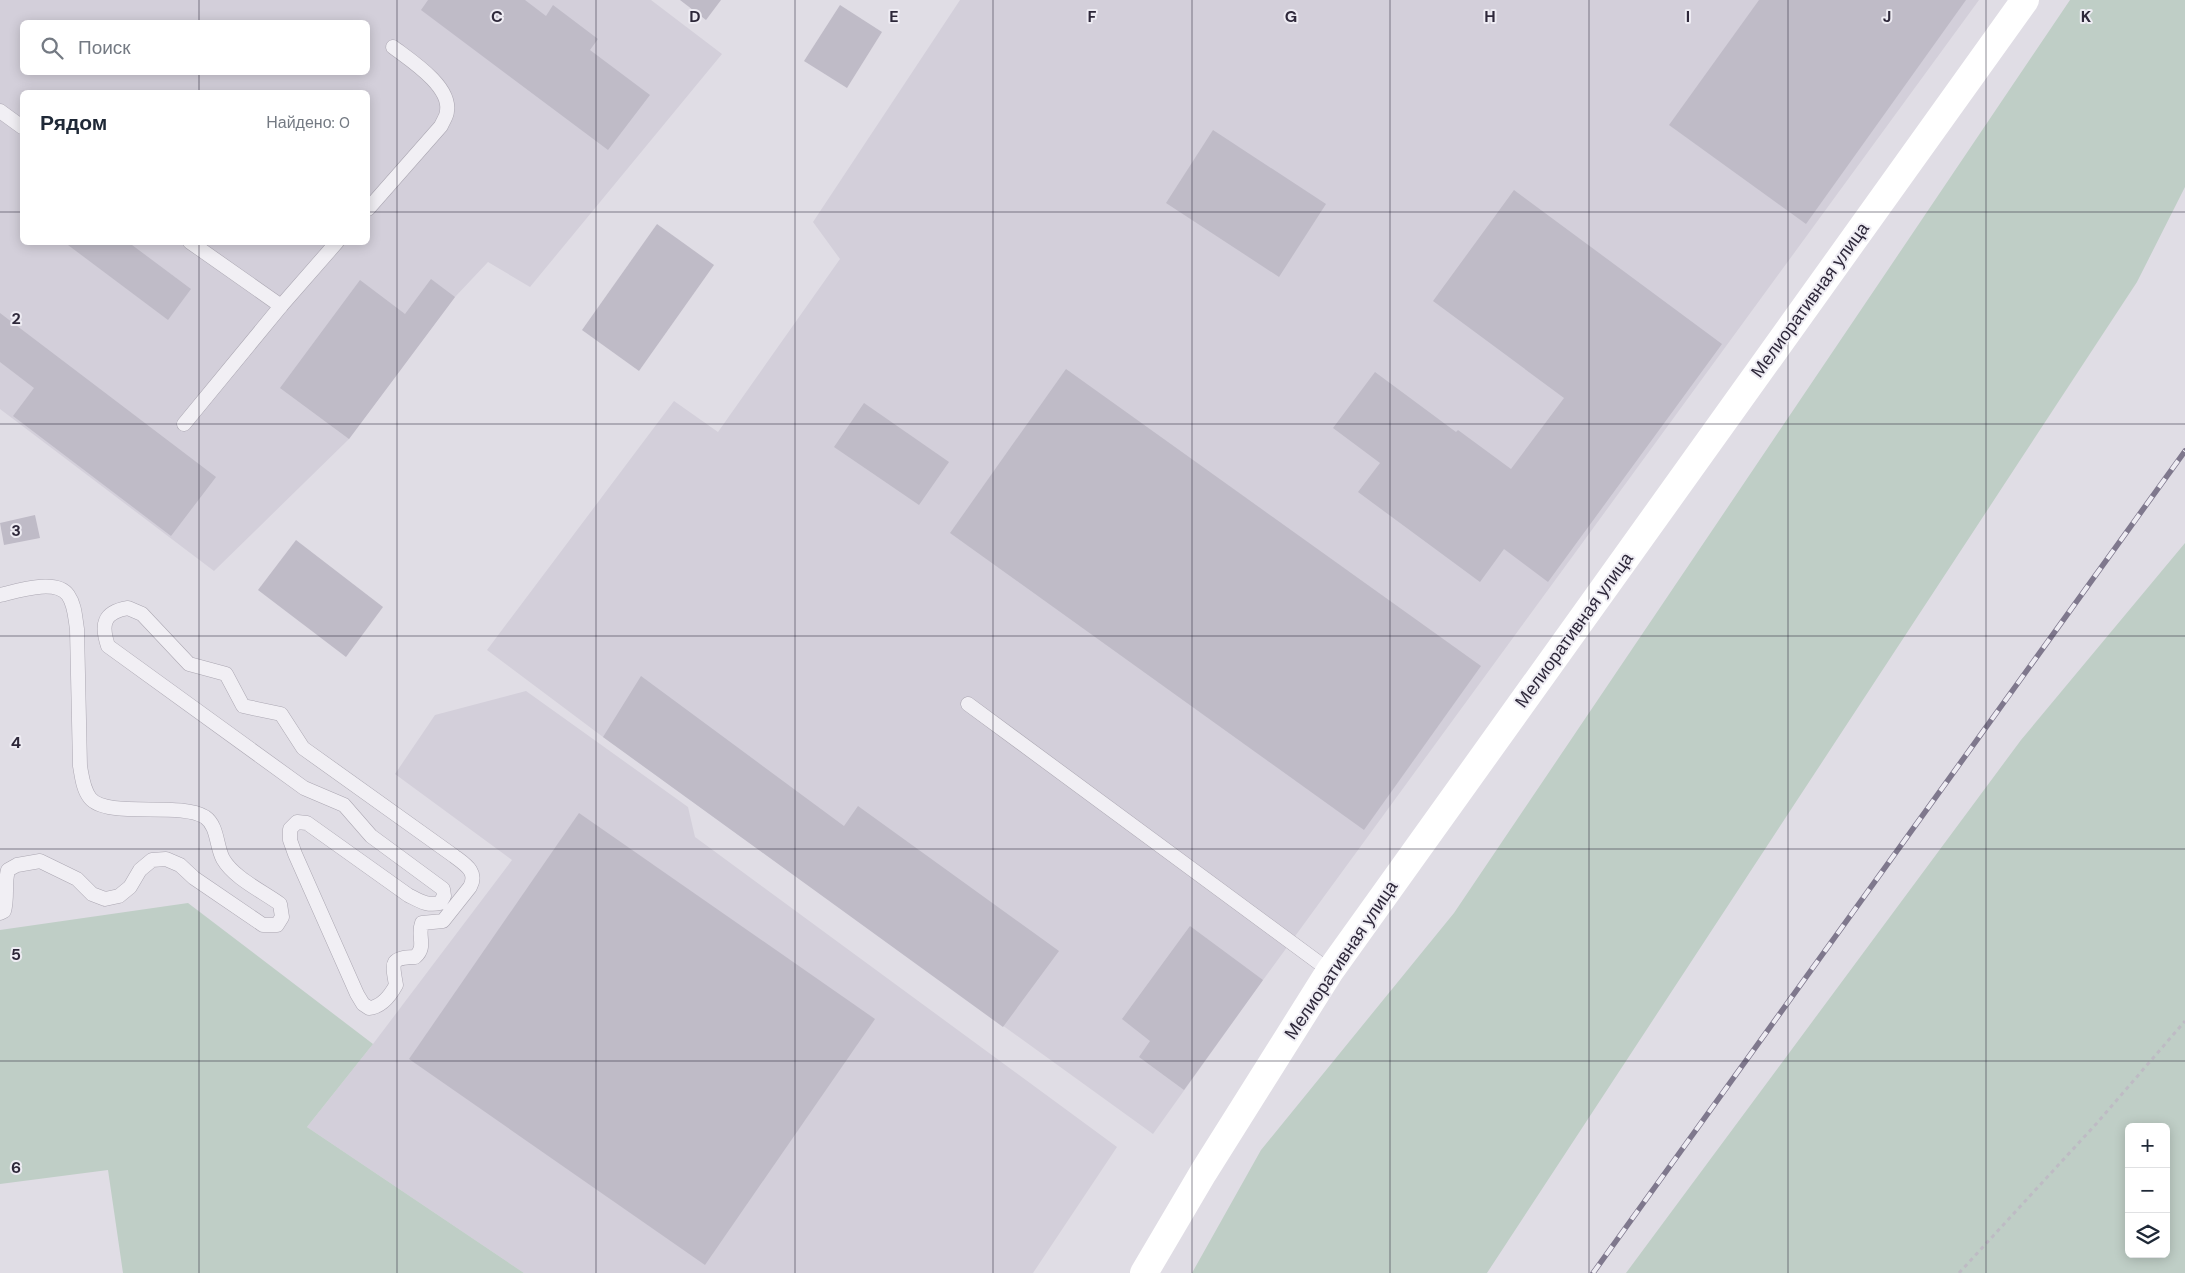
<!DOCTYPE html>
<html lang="ru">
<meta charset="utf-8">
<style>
body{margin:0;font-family:"DM Sans",sans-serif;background:#f2f2f3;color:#1f2937}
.controls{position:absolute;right:15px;bottom:15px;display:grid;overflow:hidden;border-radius:8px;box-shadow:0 2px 12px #0003}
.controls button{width:45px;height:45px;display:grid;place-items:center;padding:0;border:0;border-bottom:1px solid #e0e1e3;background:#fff;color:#1f2937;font:25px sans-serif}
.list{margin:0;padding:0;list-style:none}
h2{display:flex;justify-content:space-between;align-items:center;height:65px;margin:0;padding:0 20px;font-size:21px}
h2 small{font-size:16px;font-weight:400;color:#747a83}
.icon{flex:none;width:28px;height:28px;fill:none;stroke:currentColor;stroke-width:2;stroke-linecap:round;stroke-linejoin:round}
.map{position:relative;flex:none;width:2185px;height:1273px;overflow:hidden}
.search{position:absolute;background:#fff;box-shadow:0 2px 12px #0003;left:20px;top:20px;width:350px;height:55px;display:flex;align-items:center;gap:12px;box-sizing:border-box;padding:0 18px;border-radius:8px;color:#747a83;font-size:19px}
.panel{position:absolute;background:#fff;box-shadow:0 2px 12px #0003;left:20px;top:90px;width:350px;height:155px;border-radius:8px}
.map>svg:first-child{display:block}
</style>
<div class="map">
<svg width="2185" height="1273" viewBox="0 0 2185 1273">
<rect width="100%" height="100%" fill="#e0dde5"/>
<g fill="#d3cfda" fill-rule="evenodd">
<path d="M0,0H651L722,54L530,287L488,262L455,297L349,439L214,571L0,409ZM22,22H368V72H22ZM22,92H368V242H22Z"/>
<polygon points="960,0 1979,0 1263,980 1153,1134 603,737 487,650 674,401 718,432 840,259 813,222"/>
<polygon points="526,691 688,807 695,837 1117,1147 1033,1273 524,1273 307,1127 373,1044 512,860 395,774 435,715"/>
</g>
<g fill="#bfcec6" fill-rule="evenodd">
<polygon points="2070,0 2185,0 2185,187 2137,282 1487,1273 1192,1273 1261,1150 1454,913"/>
<path d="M2185,543V1273H1626L2021,740ZM2129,1127H2166V1254H2129Z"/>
<polygon points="188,903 373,1044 307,1127 524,1273 123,1273 108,1170 0,1184 0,930"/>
</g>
<g fill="#bfbbc7">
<polygon points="428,0 525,0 546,16 553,5 598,39 590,50 650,95 608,150 421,10"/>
<polygon points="680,0 721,0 706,20"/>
<polygon points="1759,0 1966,0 1806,224 1669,125"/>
<polygon points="840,5 882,32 847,88 804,61"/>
<polygon points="1213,130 1326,204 1279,277 1166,203"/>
<polygon points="1514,190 1722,344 1548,582 1504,549 1480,582 1358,492 1380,463 1333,428 1375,372 1456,432 1458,430 1511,469 1564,398 1433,301"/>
<polygon points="657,224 714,265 639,371 582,330"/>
<polygon points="64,242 128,242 191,289 168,320"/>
<polygon points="431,279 455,297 349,439 280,388 360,280 405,314"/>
<polygon points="0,313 216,477 171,536 13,416 34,388 0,362"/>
<polygon points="1066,369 1481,666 1364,830 950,533"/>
<polygon points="864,403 949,462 919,505 834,447"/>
<polygon points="35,515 40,538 4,545 0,523"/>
<polygon points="296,540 383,607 346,657 258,590"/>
<polygon points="641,676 844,826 858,806 1059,951 1003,1027 603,737"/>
<polygon points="579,813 875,1019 705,1265 409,1059"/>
<polygon points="1190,926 1263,980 1184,1090 1139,1057 1150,1041 1122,1019"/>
</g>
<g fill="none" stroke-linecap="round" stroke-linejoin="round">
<g stroke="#aba7b2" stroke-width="15">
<g id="lane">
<polyline points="0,111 22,127"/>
<path d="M368,209L441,126C443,121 447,116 447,111C451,86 410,60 393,47"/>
<polyline points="190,242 281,306"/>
<polyline points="184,424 281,306 337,242"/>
<path d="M0,595C17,591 56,578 68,595C75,605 75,617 77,629L80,766C82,777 83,789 90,798C107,819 180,801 205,817C218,826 216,846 223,859C234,878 262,891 280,904L282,917L277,925H263L194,878L180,865L166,859L152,860L140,870L130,887L119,896L105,899L92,894L77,879L40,861L17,865L8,870C4,884 8,897 4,911L0,913"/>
<path d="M128,608L142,614L189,664L226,674L243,706L281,714L303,748L454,856C466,865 478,872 470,887L443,921L422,923C417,936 427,947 415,957C390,958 392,962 396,985C390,996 382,1007 369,1008L363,1004L357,994L295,854L290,840V829L297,822L307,823L408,895C420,901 427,906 440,903L444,896L443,889L371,836L344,805L304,788L108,646C101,625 103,612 128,608Z"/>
<polyline points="968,704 1330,971"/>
</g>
</g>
<polyline stroke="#bebbc4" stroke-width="3" stroke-dasharray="4 4" stroke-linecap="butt" points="1959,1273 2097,1123 2185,1021"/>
<use href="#lane" stroke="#f1eff4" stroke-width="14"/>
<polyline stroke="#fff" stroke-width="28" points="1144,1273 1203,1173 1330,971 2025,0"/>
<g stroke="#7f788d" stroke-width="5.5">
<polyline id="rail" points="1593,1273 2185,451"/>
</g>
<use href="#rail" stroke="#eeecf3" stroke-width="4" stroke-dasharray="11" stroke-linecap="butt"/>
</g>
<path fill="none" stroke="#2e283a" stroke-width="1" stroke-opacity="0.55" d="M199,0V22M397,0V1273M596,0V1273M795,0V1273M993,0V1273M1192,0V1273M1390,0V1273M1589,0V1273M1788,0V1273M1986,0V1273M199,72V92M0,212H22M368,212H2185M199,242V1273M0,424H2185M0,636H2185M0,849H2185M0,1061H2185"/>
<g text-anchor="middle" stroke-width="4" stroke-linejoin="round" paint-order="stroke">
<g font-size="18" fill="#2e283a" stroke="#eeecf3">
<text transform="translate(1810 300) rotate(-54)" y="6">Мелиоративная улица</text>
<text transform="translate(1574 630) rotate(-54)" y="6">Мелиоративная улица</text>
<text transform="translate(1341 960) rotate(-56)" y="6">Мелиоративная улица</text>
</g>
</g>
<g font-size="16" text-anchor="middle" font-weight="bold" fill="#2e283a" stroke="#eeecf3" stroke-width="4" stroke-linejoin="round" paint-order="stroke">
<text x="497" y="22">C</text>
<text x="695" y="22">D</text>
<text x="894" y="22">E</text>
<text x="1092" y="22">F</text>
<text x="1291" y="22">G</text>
<text x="1490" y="22">H</text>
<text x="1688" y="22">I</text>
<text x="1887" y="22">J</text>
<text x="2086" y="22">K</text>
<text x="16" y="324">2</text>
<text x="16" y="536">3</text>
<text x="16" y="748">4</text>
<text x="16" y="960">5</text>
<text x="16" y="1173">6</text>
</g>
</svg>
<div class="controls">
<button>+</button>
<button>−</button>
<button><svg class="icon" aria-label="layers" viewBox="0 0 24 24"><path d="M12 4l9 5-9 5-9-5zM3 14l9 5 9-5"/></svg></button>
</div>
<div class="search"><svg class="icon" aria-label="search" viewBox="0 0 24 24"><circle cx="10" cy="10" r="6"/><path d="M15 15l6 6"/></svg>Поиск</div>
<section class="panel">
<h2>Рядом<small>Найдено: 0</small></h2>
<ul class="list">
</ul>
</section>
</div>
